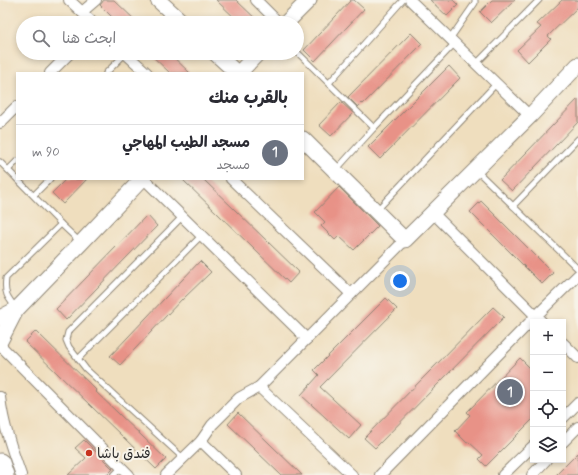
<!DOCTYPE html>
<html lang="ar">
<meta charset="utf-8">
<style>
body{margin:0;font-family:Mynerve,"Playpen Sans Arabic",sans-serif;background:#f7f7f7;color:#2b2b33;direction:rtl}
.controls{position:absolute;right:12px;bottom:12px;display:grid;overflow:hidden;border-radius:0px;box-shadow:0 2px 6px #0003}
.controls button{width:36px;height:36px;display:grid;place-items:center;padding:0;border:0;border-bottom:1px solid #e1e1e2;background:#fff;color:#2b2b33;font:20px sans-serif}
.you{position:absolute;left:400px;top:281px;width:14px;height:14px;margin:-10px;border:3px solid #fff;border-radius:50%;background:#1a73e8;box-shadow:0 0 0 6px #1a73e833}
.badge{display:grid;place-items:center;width:26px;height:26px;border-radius:50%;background:#c8321e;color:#fff;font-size:13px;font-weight:700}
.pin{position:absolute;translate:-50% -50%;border:2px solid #fff;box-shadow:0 1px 4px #0006}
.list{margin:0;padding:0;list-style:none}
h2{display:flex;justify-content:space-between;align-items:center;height:52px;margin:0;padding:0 16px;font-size:17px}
h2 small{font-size:13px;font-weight:400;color:#7c7c81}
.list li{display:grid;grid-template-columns:26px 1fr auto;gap:12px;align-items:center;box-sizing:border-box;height:56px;padding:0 16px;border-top:1px solid #e1e1e2}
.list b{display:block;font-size:15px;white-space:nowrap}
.list p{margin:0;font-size:13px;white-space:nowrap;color:#7c7c81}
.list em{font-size:13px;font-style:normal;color:#7c7c81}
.icon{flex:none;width:22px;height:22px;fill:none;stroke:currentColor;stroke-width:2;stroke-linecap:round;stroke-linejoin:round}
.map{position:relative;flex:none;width:578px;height:475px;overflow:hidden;direction:ltr}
.search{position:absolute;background:#fff;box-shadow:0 2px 6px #0003;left:16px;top:16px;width:288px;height:44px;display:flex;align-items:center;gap:10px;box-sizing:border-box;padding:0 14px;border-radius:22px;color:#7c7c81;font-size:15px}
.panel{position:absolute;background:#fff;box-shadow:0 2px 6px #0003;left:16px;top:72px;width:288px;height:108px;border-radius:0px;direction:rtl}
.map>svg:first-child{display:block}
</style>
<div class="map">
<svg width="578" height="475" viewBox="0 0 578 475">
<rect width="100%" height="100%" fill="#f7f3e8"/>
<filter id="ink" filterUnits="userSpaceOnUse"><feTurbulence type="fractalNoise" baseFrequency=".025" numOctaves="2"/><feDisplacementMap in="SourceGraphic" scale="8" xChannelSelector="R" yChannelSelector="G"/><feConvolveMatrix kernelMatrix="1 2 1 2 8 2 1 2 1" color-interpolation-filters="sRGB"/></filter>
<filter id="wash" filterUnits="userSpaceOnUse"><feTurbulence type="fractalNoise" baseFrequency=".012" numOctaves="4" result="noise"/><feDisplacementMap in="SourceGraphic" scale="16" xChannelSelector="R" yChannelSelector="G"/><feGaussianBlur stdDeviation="0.9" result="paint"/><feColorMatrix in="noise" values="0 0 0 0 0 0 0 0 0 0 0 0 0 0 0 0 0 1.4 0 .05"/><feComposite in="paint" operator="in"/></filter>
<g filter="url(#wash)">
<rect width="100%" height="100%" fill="#efdebe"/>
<g id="blocks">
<g fill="#e89287">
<polygon points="104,0 114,0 138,23 118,23 100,5"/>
<polygon points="216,0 236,0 260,23 240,23"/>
<polygon points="351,0 354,0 364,9 315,61 304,50"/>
<polygon points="430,0 453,0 458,5 447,16"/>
<polygon points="492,0 515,0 491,23 480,12"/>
<polygon points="562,0 578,0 578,7 548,36 551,39 528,62 517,50 541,27 537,24"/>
<polygon points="411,33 422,44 363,104 362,103 358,107 348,97"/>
<polygon points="149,53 169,53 190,73 170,73"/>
<polygon points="449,66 460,78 380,159 368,147"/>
<polygon points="578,99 578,122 512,191 500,180"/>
<polygon points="341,102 353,113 331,136 319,125"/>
<polygon points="66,179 87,179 63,204 52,193"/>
<polygon points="182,179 203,179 299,272 289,283"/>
<polygon points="339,187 378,226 354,250 339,236 335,240 321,226 325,222 315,212"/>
<polygon points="481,201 553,273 542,284 470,212"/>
<polygon points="147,215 157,226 66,320 56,309"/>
<polygon points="200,261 211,272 182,300 182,299 120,365 110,356"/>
<polygon points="386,298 397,309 320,387 361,425 349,439 301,395 319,375 314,370"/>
<polygon points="493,307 504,317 375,448 364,438"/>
<polygon points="36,331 96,390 95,391 166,459 156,469 25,342"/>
<polygon points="520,358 533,371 533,419 486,466 479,459 483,455 469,442 467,443 455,431 470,415 467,412"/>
<polygon points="238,413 302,475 281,475 228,424"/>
<polygon points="84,440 113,469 107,475 68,475 86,458 75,448"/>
<polygon points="578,453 578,475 556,475"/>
</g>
</g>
</g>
<g filter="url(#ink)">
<use href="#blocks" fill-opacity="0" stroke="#8d8474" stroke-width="1"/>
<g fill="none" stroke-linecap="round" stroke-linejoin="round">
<g stroke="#8d8474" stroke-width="7">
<g id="lane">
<polyline points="450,39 475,3 475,0"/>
<polyline points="297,52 374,128 455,43"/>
<polyline points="476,64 539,0"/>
<polyline points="106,73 126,53"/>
<polyline points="329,83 403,0"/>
<polyline points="0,162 17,179"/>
<polyline points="8,170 17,161"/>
<polyline points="336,170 374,128"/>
<polyline points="477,171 578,269"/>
<polyline points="17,179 61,224"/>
<polyline points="34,195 50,179"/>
<polyline points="513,206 578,139"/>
<polyline points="378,209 496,84"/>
<polyline points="182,217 68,332 66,340 69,347 86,369 183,458"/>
<path d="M16,308C7,297 4,293 6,278L61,224L79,241"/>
<polyline points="78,359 201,236"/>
<polyline points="114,475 122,467"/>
</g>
</g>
<g stroke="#8d8474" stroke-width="12">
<g id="street">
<polyline points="69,0 82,12"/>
<polyline points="256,0 279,23"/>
<polyline points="410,0 530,116"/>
<polyline points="93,23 82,12 96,0"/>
<polyline points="125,53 147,73"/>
<polyline points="50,73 70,53"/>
<polyline points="0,123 17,106"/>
<polyline points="144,179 307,339"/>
<polyline points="231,179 351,294"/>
<polyline points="433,213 542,322"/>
<polyline points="563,343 578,358"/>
<polyline points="0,345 129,475"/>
<polyline points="259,387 352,475"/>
<path d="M0,397C3,424 12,450 21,475"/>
<polyline points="563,418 578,403"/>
<polyline points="201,441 236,475"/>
<polyline points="563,442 578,427"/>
<polyline points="166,475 201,441 212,425 239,398 259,387 405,240"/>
<polyline points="380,475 536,316 578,275"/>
<polyline points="503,475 533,446"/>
<polyline points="532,475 546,460"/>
</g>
</g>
<g stroke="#8d8474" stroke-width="17">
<g id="secondary">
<polyline points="158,0 183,23"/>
<polyline points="286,23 309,0"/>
<polyline points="215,53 237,73"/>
<polyline points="239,73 258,53"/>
<polyline points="303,139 405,240 530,116 578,65"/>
<polyline points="0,318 17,309 81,243 142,179"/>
<polyline points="0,341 16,310"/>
</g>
</g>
<g stroke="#8d8474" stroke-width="21">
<polyline id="highway" points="0,463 4,475"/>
</g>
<use href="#lane" stroke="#fff" stroke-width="5"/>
<use href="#street" stroke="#fff" stroke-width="10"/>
<use href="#secondary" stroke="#fff" stroke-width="15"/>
<use href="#highway" stroke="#fff" stroke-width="19"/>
</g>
</g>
<circle fill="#c8321e" stroke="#f7f3e8" stroke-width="1.5" cx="89" cy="453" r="4"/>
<g text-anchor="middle" stroke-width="4" stroke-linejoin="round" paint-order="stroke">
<g font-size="14" fill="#2b2b2b" stroke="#f7f3e8" text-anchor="start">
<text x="97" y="458">فندق باشا</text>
</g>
</g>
</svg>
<div class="controls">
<button>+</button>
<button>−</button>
<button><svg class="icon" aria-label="locate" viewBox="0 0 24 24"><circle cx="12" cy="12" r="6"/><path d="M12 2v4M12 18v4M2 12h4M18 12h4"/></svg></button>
<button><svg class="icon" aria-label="layers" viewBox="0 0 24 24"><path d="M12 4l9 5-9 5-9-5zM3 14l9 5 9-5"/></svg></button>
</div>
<div class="you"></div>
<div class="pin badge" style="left:510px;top:392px;background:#6b7280">1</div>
<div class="search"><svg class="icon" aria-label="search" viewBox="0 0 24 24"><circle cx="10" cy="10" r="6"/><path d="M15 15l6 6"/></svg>ابحث هنا</div>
<section class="panel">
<h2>بالقرب منك<small></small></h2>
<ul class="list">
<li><span class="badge" style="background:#6b7280">1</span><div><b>مسجد الطيب المهاجي</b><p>مسجد</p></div><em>90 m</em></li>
</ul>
</section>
</div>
